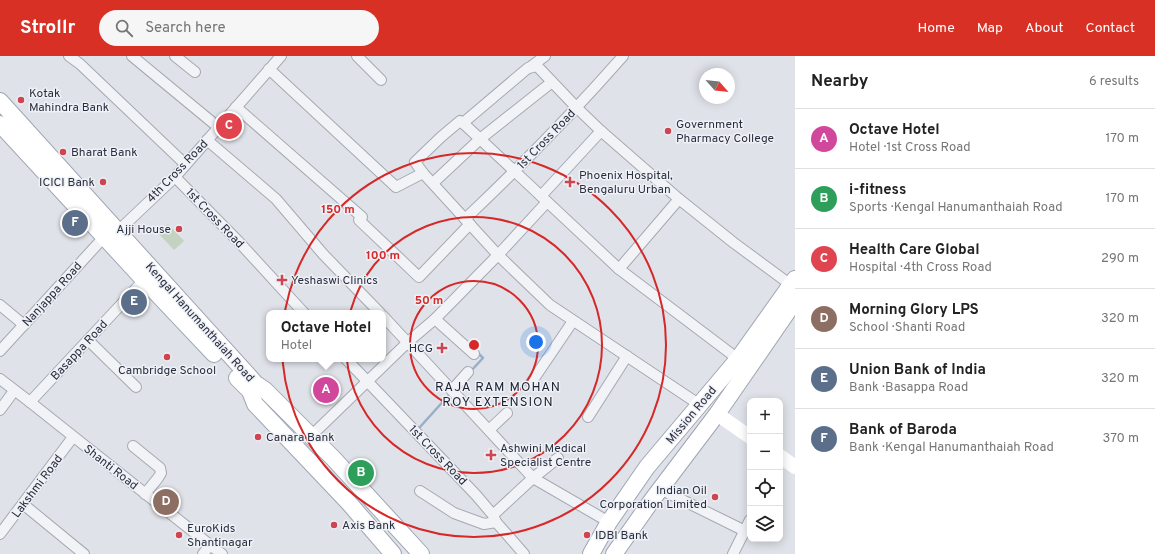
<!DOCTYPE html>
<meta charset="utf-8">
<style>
body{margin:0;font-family:Overpass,sans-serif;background:#f6f6f6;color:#222}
.controls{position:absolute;right:12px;bottom:12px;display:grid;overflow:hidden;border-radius:8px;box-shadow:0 2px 10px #0003}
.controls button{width:36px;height:36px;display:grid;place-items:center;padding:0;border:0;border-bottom:1px solid #e0e0e0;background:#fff;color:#222;font:20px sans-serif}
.compass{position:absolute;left:699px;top:12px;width:36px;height:36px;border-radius:50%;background:#fff;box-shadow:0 2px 10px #0003;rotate:117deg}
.you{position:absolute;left:536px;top:286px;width:14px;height:14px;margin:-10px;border:3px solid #fff;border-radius:50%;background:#1a73e8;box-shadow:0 0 0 6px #1a73e833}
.badge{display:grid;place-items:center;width:26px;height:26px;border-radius:50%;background:#d93025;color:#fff;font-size:13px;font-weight:700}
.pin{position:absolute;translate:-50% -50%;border:2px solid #fff;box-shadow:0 1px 4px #0006}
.popup{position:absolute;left:266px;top:254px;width:120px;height:52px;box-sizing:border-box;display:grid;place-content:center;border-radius:8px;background:#fff;filter:drop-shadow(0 1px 3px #0005);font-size:13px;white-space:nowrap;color:#767676}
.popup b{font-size:15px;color:#222}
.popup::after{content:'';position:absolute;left:50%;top:100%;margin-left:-8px;border:8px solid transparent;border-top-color:#fff}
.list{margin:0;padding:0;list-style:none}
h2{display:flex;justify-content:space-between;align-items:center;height:52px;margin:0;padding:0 16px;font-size:17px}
h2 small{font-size:13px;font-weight:400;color:#767676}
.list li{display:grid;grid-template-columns:26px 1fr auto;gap:12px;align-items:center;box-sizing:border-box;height:60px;padding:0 16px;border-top:1px solid #e0e0e0}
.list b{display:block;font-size:15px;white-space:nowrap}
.list p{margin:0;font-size:13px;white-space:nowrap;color:#767676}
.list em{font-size:13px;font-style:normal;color:#767676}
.icon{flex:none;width:22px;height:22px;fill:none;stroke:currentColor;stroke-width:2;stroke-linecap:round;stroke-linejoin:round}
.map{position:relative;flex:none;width:795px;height:498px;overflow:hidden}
header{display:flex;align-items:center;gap:24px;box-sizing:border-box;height:56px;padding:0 20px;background:#d93025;color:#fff}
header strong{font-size:19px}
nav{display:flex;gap:22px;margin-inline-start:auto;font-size:14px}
.search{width:280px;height:36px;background:#f6f6f6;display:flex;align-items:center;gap:10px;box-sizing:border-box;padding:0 14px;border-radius:22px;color:#767676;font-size:15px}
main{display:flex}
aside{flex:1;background:#fff}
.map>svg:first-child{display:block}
</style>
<header>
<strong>Strollr</strong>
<div class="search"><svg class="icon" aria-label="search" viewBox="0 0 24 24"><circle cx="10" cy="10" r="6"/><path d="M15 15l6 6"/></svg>Search here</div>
<nav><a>Home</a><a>Map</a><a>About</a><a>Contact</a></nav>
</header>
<main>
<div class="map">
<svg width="795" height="498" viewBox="0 0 795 498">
<rect width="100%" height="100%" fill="#dfe2e8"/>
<polygon fill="#c4d2c0" points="168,168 184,185 174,194 158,177"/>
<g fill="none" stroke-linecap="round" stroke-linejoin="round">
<g stroke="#9aaec8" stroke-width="2.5">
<polyline points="470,316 483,302 477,296"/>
<polyline points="420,371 448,340"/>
</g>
<g stroke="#a4a9b2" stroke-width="12">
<g id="street">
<polyline points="69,0 80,8 185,108"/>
<polyline points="132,0 218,71"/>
<polyline points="175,0 195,16"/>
<polyline points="357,0 381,24"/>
<polyline points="529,12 545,0"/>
<polyline points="269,13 396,131 423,117 498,199 550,249 700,349"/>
<polyline points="236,51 362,161 359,164 419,221 470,168"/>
<polyline points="463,67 619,213 738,303"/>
<polyline points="207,84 276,143 323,198 380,257"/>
<polyline points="423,117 415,106 441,81 460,65 463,67 528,12 537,10 577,52 601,75 679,143 734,187 791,229"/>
<polyline points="175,121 238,185 304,257"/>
<polyline points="433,127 480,83 552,26"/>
<polyline points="541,140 601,75"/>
<path d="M465,163C520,111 573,57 623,0"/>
<polyline points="118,175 175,121 281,0"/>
<polyline points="619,213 679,143"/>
<polyline points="0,249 24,269"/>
<polyline points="383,260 533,422 609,466"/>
<polyline points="435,263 474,298"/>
<polyline points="88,284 136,331"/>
<polyline points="0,295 104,181"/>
<polyline points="346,303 476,439 493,459 496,466 524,498"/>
<polyline points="0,323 30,346 210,489 222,498"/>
<polyline points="531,327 573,265"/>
<polyline points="452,334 468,316"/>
<polyline points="30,346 144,224"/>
<polyline points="0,354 14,335"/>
<polyline points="588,361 627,300"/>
<polyline points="489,374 507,357"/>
<polyline points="311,380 408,286 435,263 498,199 547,146"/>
<polyline points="133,390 160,412 161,417 158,422 145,438"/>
<polyline points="660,433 745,475"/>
<polyline points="420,435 454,457 484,468 496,466"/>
<polyline points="23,448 84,498"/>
<polyline points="493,459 533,422 558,402"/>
<polyline points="0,478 73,381"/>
<polyline points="203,498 210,489"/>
<polyline points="733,498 750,464"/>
</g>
</g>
<g stroke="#9fa6b4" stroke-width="18">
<g id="primary">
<polyline points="0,45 256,328 265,334 333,402 421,498"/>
<polyline points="0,68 144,224 214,298"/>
<polyline points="237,322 250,335 255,348 349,447 393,498"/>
<polyline points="591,498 609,466 647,411 738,303 795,223"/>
<polyline points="614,498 652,444 717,358 795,245"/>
</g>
</g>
<use href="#street" stroke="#f2f3f7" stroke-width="10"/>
<g stroke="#fff" stroke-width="14">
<polyline points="717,358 750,381"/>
<polyline points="780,400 795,411"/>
</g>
<use href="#primary" stroke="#fff" stroke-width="16"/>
</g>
<g fill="none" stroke="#d62828" stroke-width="2">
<circle cx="474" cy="289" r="64"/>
<circle cx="474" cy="289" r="128"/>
<circle cx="474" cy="289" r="192"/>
</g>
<g fill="#cd4551" stroke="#eff1f6" stroke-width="1.5">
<circle cx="21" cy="44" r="4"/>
<circle cx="668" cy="75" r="4"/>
<circle cx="63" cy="96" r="4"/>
<circle cx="103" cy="126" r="4"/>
<path d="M568 120h4v4h4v4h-4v4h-4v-4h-4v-4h4z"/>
<circle cx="179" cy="173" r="4"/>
<path d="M280 218h4v4h4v4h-4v4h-4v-4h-4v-4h4z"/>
<path d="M440 286h4v4h4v4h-4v4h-4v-4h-4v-4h4z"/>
<circle cx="167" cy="301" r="4"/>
<circle cx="258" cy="381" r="4"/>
<path d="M489 393h4v4h4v4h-4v4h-4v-4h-4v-4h4z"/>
<circle cx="715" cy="441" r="4"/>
<circle cx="334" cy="469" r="4"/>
<circle cx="179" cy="479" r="4"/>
<circle cx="587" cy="479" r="4"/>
</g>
<g text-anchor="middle" stroke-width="3" stroke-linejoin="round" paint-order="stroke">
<g font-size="12" fill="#282f3f" stroke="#eff1f6" text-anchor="start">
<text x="29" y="41">Kotak<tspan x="29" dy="14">Mahindra Bank</tspan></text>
<text x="676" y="72">Government<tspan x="676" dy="14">Pharmacy College</tspan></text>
<text x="71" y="100">Bharat Bank</text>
<text x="579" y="123">Phoenix Hospital,<tspan x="579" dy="14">Bengaluru Urban</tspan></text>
<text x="95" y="130" text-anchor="end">ICICI Bank</text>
<text x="171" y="177" text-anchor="end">Ajji House</text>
<text x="291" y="228">Yeshaswi Clinics</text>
<text x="433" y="296" text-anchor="end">HCG</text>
<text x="167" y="318" text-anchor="middle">Cambridge School</text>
<text x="266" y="385">Canara Bank</text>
<text x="500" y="396">Ashwini Medical<tspan x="500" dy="14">Specialist Centre</tspan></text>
<text x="707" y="438" text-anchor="end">Indian Oil<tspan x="707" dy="14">Corporation Limited</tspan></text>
<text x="342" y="473">Axis Bank</text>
<text x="187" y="476">EuroKids<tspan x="187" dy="14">Shantinagar</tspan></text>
<text x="595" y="483">IDBI Bank</text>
</g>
<g font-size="12" fill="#282f3f" stroke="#eff1f6">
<text transform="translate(546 83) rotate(-46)" y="4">1st Cross Road</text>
<text transform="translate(177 115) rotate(-46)" y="4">4th Cross Road</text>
<text transform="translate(215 162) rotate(46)" y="4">1st Cross Road</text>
<text transform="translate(52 238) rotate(-48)" y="4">Nanjappa Road</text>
<text transform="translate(200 266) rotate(48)" y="4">Kengal Hanumanthaiah Road</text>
<text transform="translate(79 294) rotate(-47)" y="4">Basappa Road</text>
<text transform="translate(691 359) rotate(-50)" y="4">Mission Road</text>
<text transform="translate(438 399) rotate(46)" y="4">1st Cross Road</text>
<text transform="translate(111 411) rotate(38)" y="4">Shanti Road</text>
<text transform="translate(37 430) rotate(-53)" y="4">Lakshmi Road</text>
</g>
<g font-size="13" letter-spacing="1" fill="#1a2130" stroke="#eff1f6">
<text x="498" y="335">RAJA RAM MOHAN<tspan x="498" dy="15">ROY EXTENSION</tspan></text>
</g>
</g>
<circle cx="474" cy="289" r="6" fill="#d62828" stroke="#eff1f6" stroke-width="2"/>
<g font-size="12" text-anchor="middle" font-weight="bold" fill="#d62828" stroke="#eff1f6" stroke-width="3" stroke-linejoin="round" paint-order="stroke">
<text x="338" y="157">150 m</text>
<text x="383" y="203">100 m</text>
<text x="429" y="248">50 m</text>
</g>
</svg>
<div class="controls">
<button>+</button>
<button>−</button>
<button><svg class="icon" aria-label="locate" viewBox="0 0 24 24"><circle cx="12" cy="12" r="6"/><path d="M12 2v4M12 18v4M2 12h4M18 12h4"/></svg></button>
<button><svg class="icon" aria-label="layers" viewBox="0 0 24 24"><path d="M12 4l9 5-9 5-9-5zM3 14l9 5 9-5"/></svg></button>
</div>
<svg class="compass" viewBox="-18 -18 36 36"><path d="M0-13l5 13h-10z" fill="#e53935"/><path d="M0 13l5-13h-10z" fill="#767676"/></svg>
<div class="you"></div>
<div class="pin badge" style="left:326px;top:334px;background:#d1479c">A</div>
<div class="popup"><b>Octave Hotel</b>Hotel</div>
<div class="pin badge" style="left:361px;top:417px;background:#2e9e5b">B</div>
<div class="pin badge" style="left:229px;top:70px;background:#e0444e">C</div>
<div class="pin badge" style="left:166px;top:446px;background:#8d6e63">D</div>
<div class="pin badge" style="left:134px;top:246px;background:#5c6f8a">E</div>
<div class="pin badge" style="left:75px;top:167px;background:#5c6f8a">F</div>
</div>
<aside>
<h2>Nearby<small>6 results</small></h2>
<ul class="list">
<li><span class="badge" style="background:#d1479c">A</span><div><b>Octave Hotel</b><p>Hotel · 1st Cross Road</p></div><em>170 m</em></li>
<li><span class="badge" style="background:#2e9e5b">B</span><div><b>i-fitness</b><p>Sports · Kengal Hanumanthaiah Road</p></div><em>170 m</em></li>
<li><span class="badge" style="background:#e0444e">C</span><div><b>Health Care Global</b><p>Hospital · 4th Cross Road</p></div><em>290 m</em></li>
<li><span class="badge" style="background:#8d6e63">D</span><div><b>Morning Glory LPS</b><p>School · Shanti Road</p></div><em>320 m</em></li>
<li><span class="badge" style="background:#5c6f8a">E</span><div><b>Union Bank of India</b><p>Bank · Basappa Road</p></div><em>320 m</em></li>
<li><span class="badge" style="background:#5c6f8a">F</span><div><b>Bank of Baroda</b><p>Bank · Kengal Hanumanthaiah Road</p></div><em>370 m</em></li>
</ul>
</aside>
</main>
